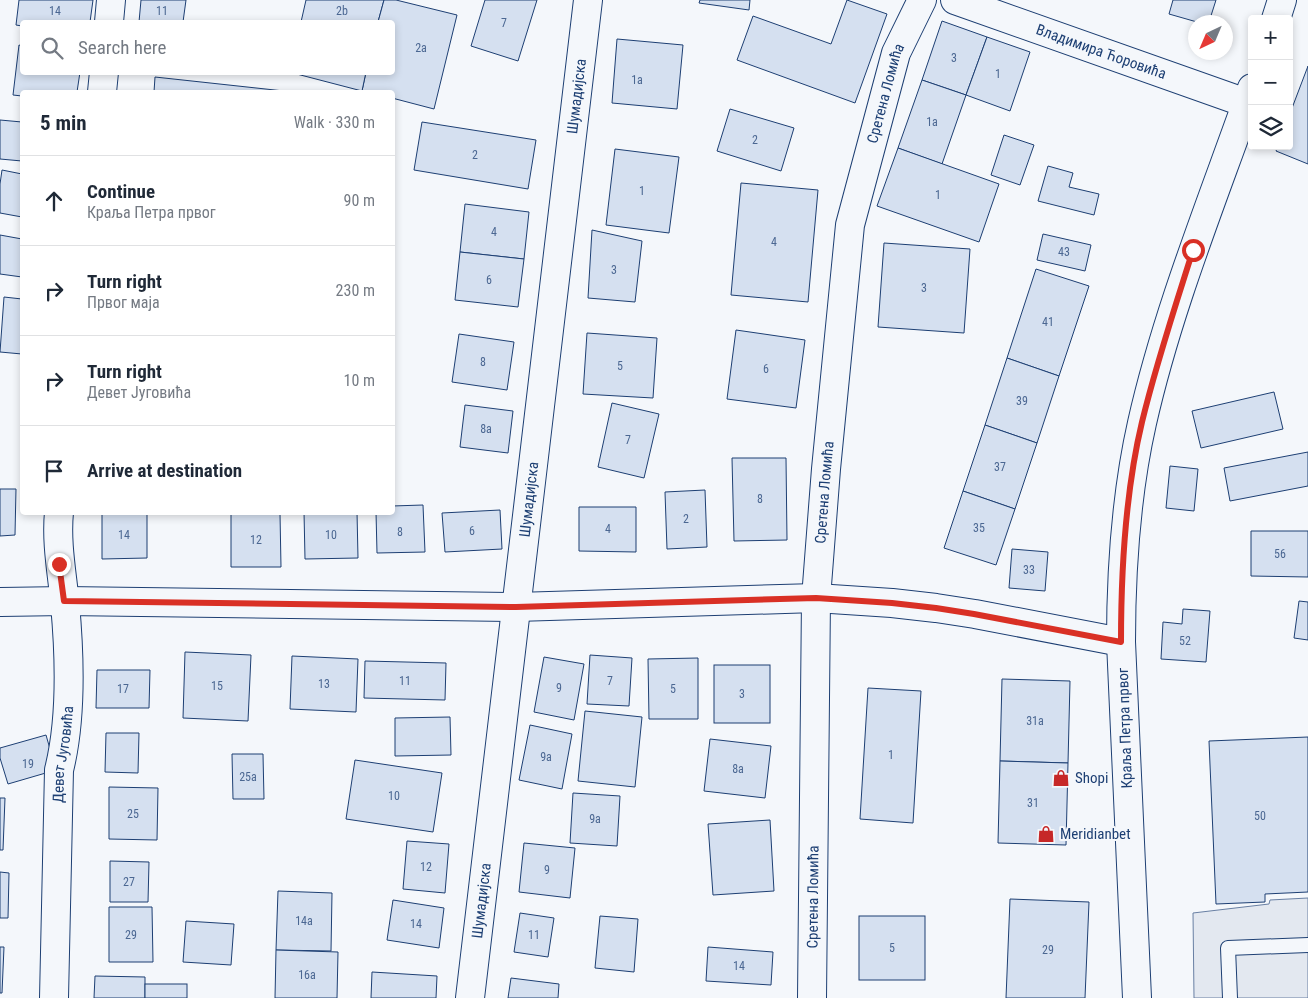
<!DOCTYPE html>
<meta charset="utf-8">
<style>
body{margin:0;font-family:"Roboto Condensed",sans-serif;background:#f2f2f3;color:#1f2937}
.controls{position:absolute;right:15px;top:15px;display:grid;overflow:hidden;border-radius:5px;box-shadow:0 2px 8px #0003}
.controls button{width:45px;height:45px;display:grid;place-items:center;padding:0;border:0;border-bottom:1px solid #e0e1e3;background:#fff;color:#1f2937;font:25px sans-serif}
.compass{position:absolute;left:1188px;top:15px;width:45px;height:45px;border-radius:50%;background:#fff;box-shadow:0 2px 8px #0003;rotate:224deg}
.stop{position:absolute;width:15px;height:15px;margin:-11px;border:4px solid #d93025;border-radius:50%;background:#fff}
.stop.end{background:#d93025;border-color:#fff;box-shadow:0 1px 5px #0008}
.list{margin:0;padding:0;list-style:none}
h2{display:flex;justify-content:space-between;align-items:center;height:65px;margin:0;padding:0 20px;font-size:21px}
h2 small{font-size:16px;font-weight:400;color:#747a83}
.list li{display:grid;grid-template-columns:32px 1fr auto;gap:15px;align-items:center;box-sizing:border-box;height:90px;padding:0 20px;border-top:1px solid #e0e1e3}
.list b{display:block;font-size:19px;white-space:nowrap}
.list p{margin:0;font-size:16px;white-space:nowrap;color:#747a83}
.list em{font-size:16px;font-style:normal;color:#747a83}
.icon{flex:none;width:28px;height:28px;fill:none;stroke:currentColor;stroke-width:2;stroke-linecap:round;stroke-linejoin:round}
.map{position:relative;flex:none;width:1308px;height:998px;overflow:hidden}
.search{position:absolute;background:#fff;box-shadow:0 2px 8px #0003;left:20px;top:20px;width:375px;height:55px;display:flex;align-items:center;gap:12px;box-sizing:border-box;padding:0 18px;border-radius:5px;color:#747a83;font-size:19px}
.panel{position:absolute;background:#fff;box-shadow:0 2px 8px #0003;left:20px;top:90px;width:375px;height:425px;border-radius:5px}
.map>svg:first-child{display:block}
</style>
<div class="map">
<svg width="1308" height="998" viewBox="0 0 1308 998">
<rect width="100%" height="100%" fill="#f4f7fb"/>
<polygon fill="#e3e8f0" stroke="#687fa3" points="1308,898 1308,998 1194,998 1193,913 1269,904 1270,900"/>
<g fill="#d5e0f0" stroke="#1d3f73">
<polygon points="19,0 93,0 90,22 22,22 22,26 16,25"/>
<polygon points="141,0 186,0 183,22 139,22"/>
<polygon points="306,0 384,0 378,22 301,22"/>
<polygon points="384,0 396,0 457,15 434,109 392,98 392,92 369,92 362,91 366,72 392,72 392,22 378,22"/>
<polygon points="485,0 537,0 518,61 471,46"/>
<polygon points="700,0 750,0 749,10 699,3"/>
<polygon points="847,0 887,14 855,103 737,60 753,16 831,44"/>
<polygon points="1173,0 1216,0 1209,22 1197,22 1169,14"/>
<polygon points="942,21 987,37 966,95 922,80"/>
<polygon points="987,37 1030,52 1010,111 966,95"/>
<polygon points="617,39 683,45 677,109 612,103"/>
<polygon points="19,45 22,46 22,72 80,72 77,92 22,92 22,96 13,95"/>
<polygon points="1308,66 1308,164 1276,151 1278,146 1289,146 1289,116"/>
<polygon points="289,72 366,72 362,91"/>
<polygon points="155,77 293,92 154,92"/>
<polygon points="922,80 966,95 942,164 898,148"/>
<polygon points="730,109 794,128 781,171 717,151"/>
<polygon points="0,120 22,122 22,161 0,159"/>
<polygon points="422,122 536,140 528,189 414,170"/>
<polygon points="1004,135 1034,145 1020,185 991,175"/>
<polygon points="898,148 999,184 979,242 877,206"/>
<polygon points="615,149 679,157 669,233 606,225"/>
<polygon points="1048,166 1073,173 1069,187 1099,194 1094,215 1038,201"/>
<polygon points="2,170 22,174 22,217 0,213 0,184"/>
<polygon points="741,183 818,190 808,302 731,295"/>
<polygon points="465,204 529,212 524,259 460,252"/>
<polygon points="592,230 642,241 635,302 588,298"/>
<polygon points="1043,234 1091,245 1085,271 1037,260"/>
<polygon points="0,235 22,239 22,277 0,274"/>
<polygon points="884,243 970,249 964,333 878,327"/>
<polygon points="460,252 524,259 518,307 455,300"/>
<polygon points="1036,269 1089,286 1059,376 1007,358"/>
<polygon points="4,297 22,299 22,354 0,352"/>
<polygon points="736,330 805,340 796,408 727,399"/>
<polygon points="587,333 657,338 653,398 583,394"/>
<polygon points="459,334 514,342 507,390 452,382"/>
<polygon points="1007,358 1059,376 1037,443 985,425"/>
<polygon points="1274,392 1283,429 1201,448 1192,411"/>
<polygon points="612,403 659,414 644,478 598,467"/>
<polygon points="465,405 513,411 508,453 460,447"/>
<polygon points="985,425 1037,443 1015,509 963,491"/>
<polygon points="1308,452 1308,486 1230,501 1224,468"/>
<polygon points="732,458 786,458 787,540 734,541"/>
<polygon points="1170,466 1198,469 1194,511 1166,508"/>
<polygon points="0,489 16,489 15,535 0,536"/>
<polygon points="705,490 707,547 667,549 665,492"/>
<polygon points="963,491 1015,509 996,565 944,548"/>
<polygon points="423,505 425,552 377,553 376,512 392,512 392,506"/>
<polygon points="579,507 636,507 636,552 579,551"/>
<polygon points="500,510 502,549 445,552 442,513"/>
<polygon points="102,512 147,512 147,558 102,559"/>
<polygon points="304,512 357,512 358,558 305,559"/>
<polygon points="231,514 280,514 281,567 231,567"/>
<polygon points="1251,531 1308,531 1308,577 1251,576"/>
<polygon points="1012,549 1048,552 1045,591 1009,588"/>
<polygon points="1299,601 1308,602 1308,640 1294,638"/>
<polygon points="1183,609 1210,611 1206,662 1161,659 1163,622 1182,624"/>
<polygon points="185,652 251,655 248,721 183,718"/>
<polygon points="590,655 632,658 629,706 587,704"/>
<polygon points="292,656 358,659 356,712 290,709"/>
<polygon points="544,657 584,664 574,720 534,712"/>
<polygon points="698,658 698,719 649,719 648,659"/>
<polygon points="365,661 446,663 445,700 364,698"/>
<rect x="714" y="665" width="56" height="58"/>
<polygon points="97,670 150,670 149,708 96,708"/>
<polygon points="1002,679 1070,681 1068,763 1000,761"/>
<polygon points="868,688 921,691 913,823 860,819"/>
<polygon points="585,711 642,717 635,787 578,781"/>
<polygon points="450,717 451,755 395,756 395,718"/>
<polygon points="530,725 572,734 562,789 519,780"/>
<polygon points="106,733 139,733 138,773 105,772"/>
<polygon points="46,735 56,770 8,784 0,758 0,748"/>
<polygon points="1308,737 1308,892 1265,894 1265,902 1216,904 1209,741"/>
<polygon points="710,739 771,746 765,798 704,791"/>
<polygon points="232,754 263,754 264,799 233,799"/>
<polygon points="355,760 442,773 433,832 346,819"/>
<polygon points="1000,761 1068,763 1066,845 998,843"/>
<polygon points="109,787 158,788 157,840 109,839"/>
<polygon points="573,793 620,796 617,846 570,843"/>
<polygon points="0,798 5,798 3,850 0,850"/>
<polygon points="770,820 774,891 713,895 708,824"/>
<polygon points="407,841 449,844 445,893 403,889"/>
<polygon points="524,843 575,848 570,898 519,892"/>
<polygon points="110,861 149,862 148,902 110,902"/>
<polygon points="0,872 9,873 8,918 0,918"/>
<polygon points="278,891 332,893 331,951 276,950"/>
<polygon points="1010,899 1089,902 1085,998 1006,998"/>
<polygon points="393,900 444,908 439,948 387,940"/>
<polygon points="109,907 152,907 153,962 109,962"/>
<polygon points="520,913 554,918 548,957 514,952"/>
<polygon points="600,916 638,919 634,972 595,968"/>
<rect x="859" y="916" width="66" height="64"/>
<polygon points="186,921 234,924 231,965 183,962"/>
<polygon points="0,947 4,947 2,993 0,993"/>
<polygon points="708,947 773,952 771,985 706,981"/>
<polygon points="276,950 338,952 337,998 275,998"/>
<polygon points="372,972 437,976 436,998 371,998"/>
<polygon points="95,976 145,977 145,998 94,998"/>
<polygon points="511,978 559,984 558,998 508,998"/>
<rect x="145" y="984" width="42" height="14"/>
</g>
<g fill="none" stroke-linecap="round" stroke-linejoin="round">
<g stroke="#1d3f73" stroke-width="16">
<polyline id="service" points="1230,998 1228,948 1308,945"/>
</g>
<g stroke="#1d3f73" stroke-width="30">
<g id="minor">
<path id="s1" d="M955,0L1246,103"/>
<polyline points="109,22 111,0"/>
<polyline points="102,92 104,72"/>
<polyline points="0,602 65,601 516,607 816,598 892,603 936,608 975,614 1121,642"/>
<path id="s2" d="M54,998L59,770C72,718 70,658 65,604C62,573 56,543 59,512"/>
<path id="s3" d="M470,998L588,0"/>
<path id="s4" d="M812,998L816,598L826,469L850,225L896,53L922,0"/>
</g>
</g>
<g stroke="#1d3f73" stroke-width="30">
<g id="secondary">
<polyline points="1276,19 1282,0"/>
<path d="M1137,998L1121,642C1121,569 1126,494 1142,423C1168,308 1213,199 1252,88"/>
</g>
</g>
<use href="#service" stroke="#f4f7fb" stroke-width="14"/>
<use href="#minor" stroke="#f4f7fb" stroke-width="28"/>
<use href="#secondary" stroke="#f4f7fb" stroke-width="28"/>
</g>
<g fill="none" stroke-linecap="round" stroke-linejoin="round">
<path stroke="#d93025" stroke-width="6" d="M59,564L64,601L516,607L816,598L892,603L936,608L974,614L1121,642C1121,569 1125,493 1142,422C1156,364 1175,307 1193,250"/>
</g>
<defs>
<g id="shop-bare" transform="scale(1.35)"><path d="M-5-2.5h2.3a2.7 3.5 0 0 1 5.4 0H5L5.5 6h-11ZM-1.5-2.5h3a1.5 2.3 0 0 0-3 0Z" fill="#c62828" stroke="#f4f7fb" stroke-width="2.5" paint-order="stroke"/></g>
</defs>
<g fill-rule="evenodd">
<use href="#shop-bare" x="1061" y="778"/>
<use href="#shop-bare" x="1046" y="834"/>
</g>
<g text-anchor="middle" stroke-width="4" stroke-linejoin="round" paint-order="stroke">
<g font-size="12" fill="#4b6792">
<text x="55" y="15">14</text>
<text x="162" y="15">11</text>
<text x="342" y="15">2b</text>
<text x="504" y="27">7</text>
<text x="421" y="52">2a</text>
<text x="954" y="62">3</text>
<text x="998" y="78">1</text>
<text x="637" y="84">1a</text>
<text x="932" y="126">1a</text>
<text x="755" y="144">2</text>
<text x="475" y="159">2</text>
<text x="642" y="195">1</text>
<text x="938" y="199">1</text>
<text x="494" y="236">4</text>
<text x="774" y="246">4</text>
<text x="1064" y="256">43</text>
<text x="614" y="274">3</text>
<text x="489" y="284">6</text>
<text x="924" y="292">3</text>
<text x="1048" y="326">41</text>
<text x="483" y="366">8</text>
<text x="620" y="370">5</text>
<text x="766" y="373">6</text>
<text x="1022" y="405">39</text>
<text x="486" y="433">8a</text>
<text x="628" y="444">7</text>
<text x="1000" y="471">37</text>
<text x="760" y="503">8</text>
<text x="686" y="523">2</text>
<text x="979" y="532">35</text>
<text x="608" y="533">4</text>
<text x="472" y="535">6</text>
<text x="400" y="536">8</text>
<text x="124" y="539">14</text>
<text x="331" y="539">10</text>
<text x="256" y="544">12</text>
<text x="1280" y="558">56</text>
<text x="1029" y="574">33</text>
<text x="1185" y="645">52</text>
<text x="405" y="685">11</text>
<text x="610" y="685">7</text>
<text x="324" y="688">13</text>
<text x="217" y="690">15</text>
<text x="559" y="692">9</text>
<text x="123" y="693">17</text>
<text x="673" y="693">5</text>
<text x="742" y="698">3</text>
<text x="1035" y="725">31a</text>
<text x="891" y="759">1</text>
<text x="546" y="761">9a</text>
<text x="28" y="768">19</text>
<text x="738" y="773">8a</text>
<text x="248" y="781">25a</text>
<text x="394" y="800">10</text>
<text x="1033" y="807">31</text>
<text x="133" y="818">25</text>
<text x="1260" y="820">50</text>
<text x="595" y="823">9a</text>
<text x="426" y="871">12</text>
<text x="547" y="874">9</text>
<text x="129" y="886">27</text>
<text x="304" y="925">14a</text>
<text x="416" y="928">14</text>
<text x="131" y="939">29</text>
<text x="534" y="939">11</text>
<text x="892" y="952">5</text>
<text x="1048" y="954">29</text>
<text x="739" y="970">14</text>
<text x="307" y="979">16a</text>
</g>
<g font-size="15" fill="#1d3f73" stroke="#f4f7fb">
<text dy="5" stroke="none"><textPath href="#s1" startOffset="155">Владимира Ћоровића</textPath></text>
<text dy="5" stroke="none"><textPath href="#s4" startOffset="911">Сретена Ломића</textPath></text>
<text dy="5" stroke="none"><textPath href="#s3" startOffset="908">Шумадијска</textPath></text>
<text dy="5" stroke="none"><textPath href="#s4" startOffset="506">Сретена Ломића</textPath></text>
<text dy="5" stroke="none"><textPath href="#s3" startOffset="502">Шумадијска</textPath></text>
<text transform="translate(1125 728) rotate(-92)" y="5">Краља Петра првог</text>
<text dy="5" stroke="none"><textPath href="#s2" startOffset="244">Девет Југовића</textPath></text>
<text dy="5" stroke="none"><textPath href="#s4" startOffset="101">Сретена Ломића</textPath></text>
<text dy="5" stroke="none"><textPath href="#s3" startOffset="98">Шумадијска</textPath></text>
</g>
<g font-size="15" fill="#1d3f73" stroke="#f4f7fb" text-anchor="start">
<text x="1075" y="783">Shopi</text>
<text x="1060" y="839">Meridianbet</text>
</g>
</g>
</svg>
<div class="controls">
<button>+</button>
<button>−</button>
<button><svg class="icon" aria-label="layers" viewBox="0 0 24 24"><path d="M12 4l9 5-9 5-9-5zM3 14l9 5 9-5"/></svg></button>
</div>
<svg class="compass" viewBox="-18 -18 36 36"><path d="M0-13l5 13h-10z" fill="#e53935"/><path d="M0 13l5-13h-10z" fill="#747a83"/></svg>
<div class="stop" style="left:1193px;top:250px"></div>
<div class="stop end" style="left:59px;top:564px"></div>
<div class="search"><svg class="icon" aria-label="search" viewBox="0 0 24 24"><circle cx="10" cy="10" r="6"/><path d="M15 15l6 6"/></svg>Search here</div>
<section class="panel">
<h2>5 min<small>Walk · 330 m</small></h2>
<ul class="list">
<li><svg class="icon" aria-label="ahead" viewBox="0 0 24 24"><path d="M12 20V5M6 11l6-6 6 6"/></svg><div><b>Continue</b><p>Краља Петра првог</p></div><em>90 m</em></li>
<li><svg class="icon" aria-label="right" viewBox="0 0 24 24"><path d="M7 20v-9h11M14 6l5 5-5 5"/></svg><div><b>Turn right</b><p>Првог маја</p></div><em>230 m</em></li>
<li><svg class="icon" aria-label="right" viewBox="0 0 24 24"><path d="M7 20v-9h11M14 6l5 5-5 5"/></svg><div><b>Turn right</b><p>Девет Југовића</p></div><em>10 m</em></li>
<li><svg class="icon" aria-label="arrive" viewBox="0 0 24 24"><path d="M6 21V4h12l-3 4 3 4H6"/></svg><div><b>Arrive at destination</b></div></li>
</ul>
</section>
</div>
